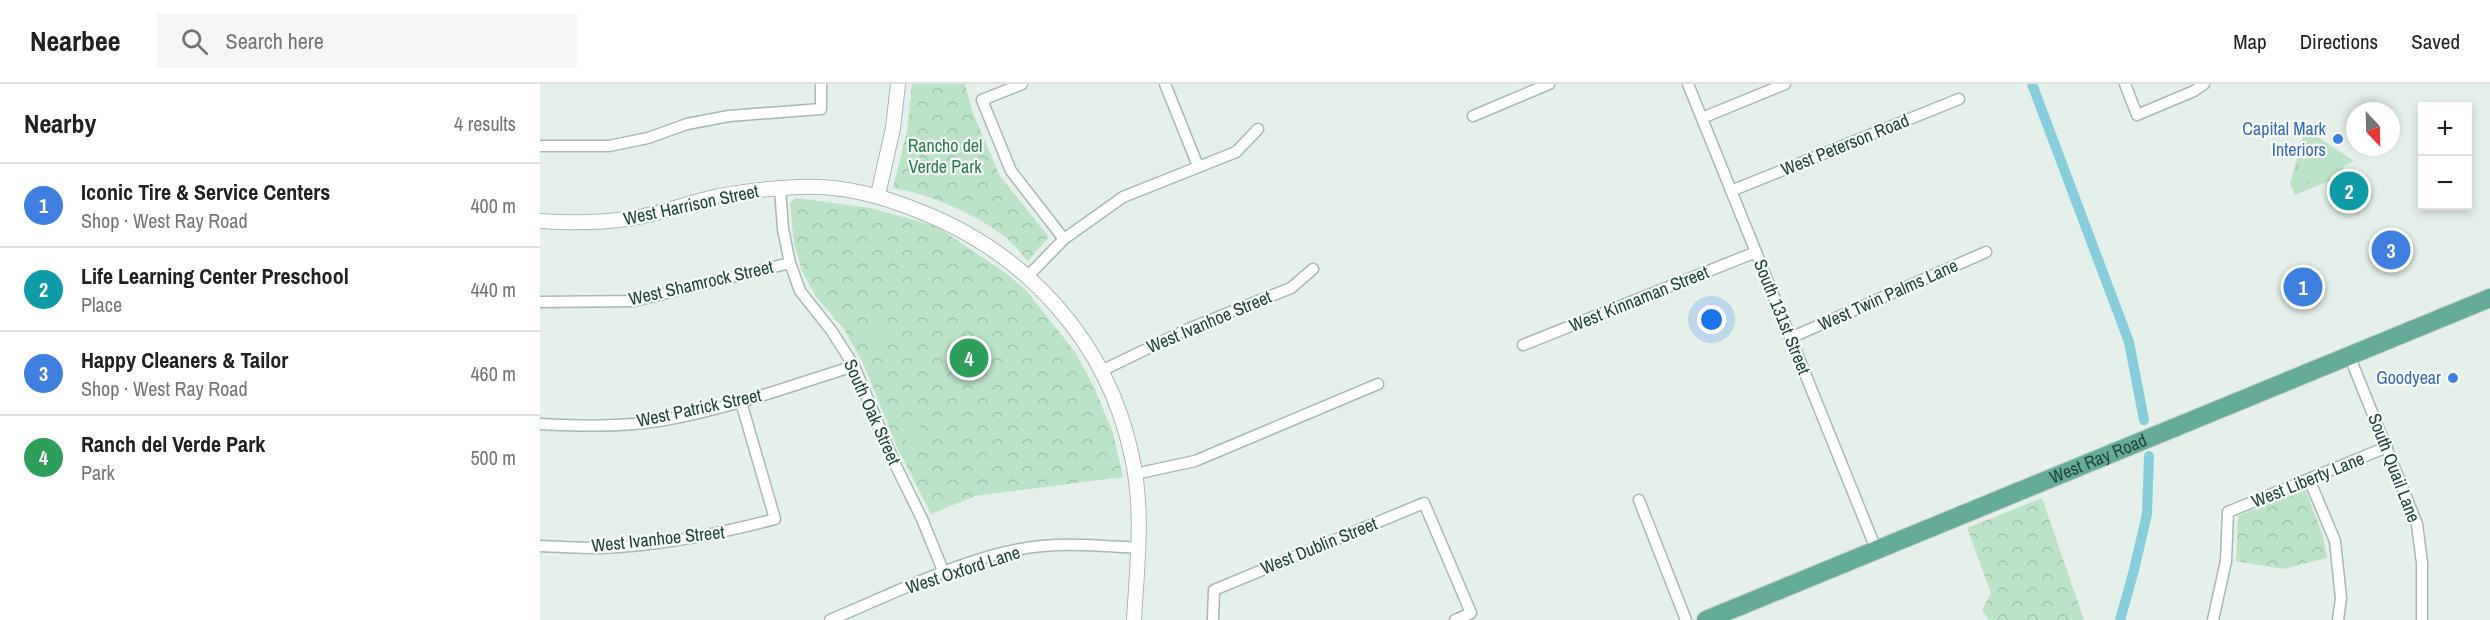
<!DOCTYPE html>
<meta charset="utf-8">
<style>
body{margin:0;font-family:"Archivo Narrow",sans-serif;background:#f6f6f6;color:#202124}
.controls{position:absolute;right:18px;top:18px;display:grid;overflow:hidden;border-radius:0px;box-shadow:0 3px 9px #0003}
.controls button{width:54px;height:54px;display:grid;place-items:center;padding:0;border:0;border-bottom:2px solid #e0e0e0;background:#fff;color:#202124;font:30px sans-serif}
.compass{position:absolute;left:1806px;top:18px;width:54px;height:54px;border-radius:50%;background:#fff;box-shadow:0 3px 9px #0003;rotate:158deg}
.you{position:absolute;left:1172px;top:236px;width:21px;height:21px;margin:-15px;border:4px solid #fff;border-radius:50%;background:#1a73e8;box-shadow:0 0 0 9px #1a73e833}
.badge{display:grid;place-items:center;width:39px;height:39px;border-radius:50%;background:#ea580c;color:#fff;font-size:20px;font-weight:700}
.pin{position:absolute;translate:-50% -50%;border:3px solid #fff;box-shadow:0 2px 6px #0006}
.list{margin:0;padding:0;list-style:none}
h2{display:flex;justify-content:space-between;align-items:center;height:78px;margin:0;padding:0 24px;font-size:26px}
h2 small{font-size:20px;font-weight:400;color:#757577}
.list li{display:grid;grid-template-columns:39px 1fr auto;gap:18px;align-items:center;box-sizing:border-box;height:84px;padding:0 24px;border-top:2px solid #e0e0e0}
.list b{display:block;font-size:22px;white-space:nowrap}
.list p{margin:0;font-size:20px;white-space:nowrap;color:#757577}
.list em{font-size:20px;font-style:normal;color:#757577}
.icon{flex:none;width:33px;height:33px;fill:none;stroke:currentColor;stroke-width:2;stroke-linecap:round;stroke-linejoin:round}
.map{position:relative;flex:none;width:1950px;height:536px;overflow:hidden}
header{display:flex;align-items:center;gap:36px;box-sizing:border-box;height:84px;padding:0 30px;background:#fff;border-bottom:2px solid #e0e0e0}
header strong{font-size:28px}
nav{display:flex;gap:33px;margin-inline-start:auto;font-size:21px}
.search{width:420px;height:54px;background:#f6f6f6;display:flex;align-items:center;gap:15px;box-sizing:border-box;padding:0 21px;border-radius:0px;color:#757577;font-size:22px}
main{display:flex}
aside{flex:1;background:#fff}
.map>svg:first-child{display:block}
</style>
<header>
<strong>Nearbee</strong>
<div class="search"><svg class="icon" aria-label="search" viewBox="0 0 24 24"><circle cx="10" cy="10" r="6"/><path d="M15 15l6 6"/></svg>Search here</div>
<nav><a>Map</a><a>Directions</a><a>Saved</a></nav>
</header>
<main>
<aside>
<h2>Nearby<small>4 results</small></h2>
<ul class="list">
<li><span class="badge" style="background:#3f7fe0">1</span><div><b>Iconic Tire &amp; Service Centers</b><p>Shop · West Ray Road</p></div><em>400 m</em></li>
<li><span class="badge" style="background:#0f9aa8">2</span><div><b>Life Learning Center Preschool</b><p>Place</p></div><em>440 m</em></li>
<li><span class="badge" style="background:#3f7fe0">3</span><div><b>Happy Cleaners &amp; Tailor</b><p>Shop · West Ray Road</p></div><em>460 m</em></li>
<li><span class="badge" style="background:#2e9e5b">4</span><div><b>Ranch del Verde Park</b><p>Park</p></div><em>500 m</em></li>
</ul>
</aside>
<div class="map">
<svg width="1950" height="536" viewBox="0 0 1950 536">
<defs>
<pattern id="grass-tufts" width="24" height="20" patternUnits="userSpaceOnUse" patternTransform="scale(1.5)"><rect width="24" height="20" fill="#bce3c7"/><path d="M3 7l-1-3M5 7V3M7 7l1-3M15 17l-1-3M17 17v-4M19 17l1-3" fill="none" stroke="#a1c4ac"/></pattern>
<pattern id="park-crowns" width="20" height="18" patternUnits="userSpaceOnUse" patternTransform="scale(1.5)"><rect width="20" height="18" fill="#bce3c7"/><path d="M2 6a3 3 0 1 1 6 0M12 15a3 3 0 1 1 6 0" fill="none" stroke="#a1c4ac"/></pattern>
</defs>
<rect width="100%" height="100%" fill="#e5f0eb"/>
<polygon fill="url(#grass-tufts)" points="1773,50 1814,77 1803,83 1806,90 1755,111 1750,100 1763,52"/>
<g fill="url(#park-crowns)">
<path d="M372,0H425L432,27L460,92L509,153L488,177C481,170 474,160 465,153C438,131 388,109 353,104L367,47Z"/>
<polygon points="256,114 330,124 396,142 464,188 485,205 535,268 554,303 573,349 583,393 435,412 391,430 356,361 324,281 304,245 276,213 262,187 254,159 250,119"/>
<polygon points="1765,404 1783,453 1787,474 1743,485 1696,477 1698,432"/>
<polygon points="1502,414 1544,536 1449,536 1442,526 1451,509 1427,444"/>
</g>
<g fill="#bce3c7">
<polygon points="1793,76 1799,92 1770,103 1763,87"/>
<polygon points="338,235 348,260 332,267 321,242"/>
<polygon points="375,331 387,361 370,368 358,338"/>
</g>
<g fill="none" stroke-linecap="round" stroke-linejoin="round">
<g stroke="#87cddb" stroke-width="10">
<polyline points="1492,0 1589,258 1604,336"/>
<polyline points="1580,536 1594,486 1607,430 1609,372"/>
</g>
<g stroke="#a6b9b3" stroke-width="13">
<g id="minor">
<polyline points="482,0 442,16 471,87 524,155"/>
<polyline points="625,0 658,82"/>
<polyline points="1148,0 1336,465"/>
<polyline points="1585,0 1597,31 1654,7 1664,0"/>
<polyline points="933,32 1009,0"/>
<polyline points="1162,34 1245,0"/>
<polyline points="0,62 69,62 108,54 147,40 189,32 281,25 281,0"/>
<polyline points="240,104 243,145 250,179 260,207 291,246 314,282 355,380 382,435 404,489"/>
<polyline points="1191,107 1419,15"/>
<polyline points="488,192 524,155 583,113 696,68 718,45"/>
<polyline points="0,218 94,217 250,179"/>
<polyline points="1250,254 1446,168"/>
<polyline points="983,261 1216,168"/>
<polyline points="1809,271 1877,440 1882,479 1882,536"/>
<polyline points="561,287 648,245 751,204 773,185"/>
<path d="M0,340C40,342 80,343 119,337C186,326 250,302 314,282"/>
<polyline points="595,390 655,377 838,300"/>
<polyline points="1769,395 1795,457 1801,514 1798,536"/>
<polyline points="1099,416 1146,536"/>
<path d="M0,462C20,463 40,464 61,464C119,462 178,450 235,435L201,318"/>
<path d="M290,536C353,510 434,468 502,462C534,459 566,462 598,464"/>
<polyline points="673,536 674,506 884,419 931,529 915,536"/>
<polyline points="1673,536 1686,477 1688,428 1847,363"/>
</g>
</g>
<g stroke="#a6b9b3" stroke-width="16">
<g id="tertiary">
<polyline points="338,111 353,44 358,0"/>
<path d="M0,137C29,139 57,139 86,135C118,131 147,119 178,112C205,107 232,104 260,103C301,101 340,111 379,127C487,169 568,258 592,373C604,427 597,482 594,536"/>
</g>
</g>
<g stroke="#c1cbc8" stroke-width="20">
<g id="primary">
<path id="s1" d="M1166,536L1950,214"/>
</g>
</g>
<use href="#minor" stroke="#fff" stroke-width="10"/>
<use href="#tertiary" stroke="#fff" stroke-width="14"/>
<use href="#primary" stroke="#64ab99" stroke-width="18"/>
</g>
<g fill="#3f7fe0" stroke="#f7fbf9" stroke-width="2">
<circle cx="1798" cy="55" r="6"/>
<circle cx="1913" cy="294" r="6"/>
</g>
<g text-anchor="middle" stroke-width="4.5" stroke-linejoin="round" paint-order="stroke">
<g font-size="18" fill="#366cbe" stroke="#f7fbf9" text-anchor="end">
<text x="1786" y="51">Capital Mark<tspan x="1786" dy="21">Interiors</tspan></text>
<text x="1901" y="300">Goodyear</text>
</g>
<g font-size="18" fill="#21453c" stroke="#f7fbf9">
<text transform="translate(1305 61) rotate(-22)" y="6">West Peterson Road</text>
<text transform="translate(151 121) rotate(-12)" y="6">West Harrison Street</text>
<text transform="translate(161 199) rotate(-13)" y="6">West Shamrock Street</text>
<text transform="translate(1348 211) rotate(-24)" y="6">West Twin Palms Lane</text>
<text transform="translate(1099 215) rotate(-22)" y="6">West Kinnaman Street</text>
<text transform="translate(1242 233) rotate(68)" y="6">South 131st Street</text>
<text transform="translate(669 238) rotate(-23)" y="6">West Ivanhoe Street</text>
<text transform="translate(159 324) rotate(-12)" y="6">West Patrick Street</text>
<text transform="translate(332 328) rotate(66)" y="6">South Oak Street</text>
<text dy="6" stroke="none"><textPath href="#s1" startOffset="424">West Ray Road</textPath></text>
<text transform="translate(1854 384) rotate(69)" y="6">South Quail Lane</text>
<text transform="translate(1768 396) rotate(-22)" y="6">West Liberty Lane</text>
<text transform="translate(118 455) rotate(-6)" y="6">West Ivanhoe Street</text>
<text transform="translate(779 462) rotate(-22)" y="6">West Dublin Street</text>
<text transform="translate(423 486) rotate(-18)" y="6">West Oxford Lane</text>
</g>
<g font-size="18" fill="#25814a" stroke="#f7fbf9">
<text x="405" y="68">Rancho del<tspan x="405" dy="21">Verde Park</tspan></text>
</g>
</g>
</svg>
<div class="controls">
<button>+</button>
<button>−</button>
</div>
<svg class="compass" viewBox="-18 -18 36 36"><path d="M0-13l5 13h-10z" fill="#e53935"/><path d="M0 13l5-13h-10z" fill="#757577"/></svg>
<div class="you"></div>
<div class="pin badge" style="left:1763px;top:203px;background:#3f7fe0">1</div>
<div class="pin badge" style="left:1809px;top:107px;background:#0f9aa8">2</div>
<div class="pin badge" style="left:1851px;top:166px;background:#3f7fe0">3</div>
<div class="pin badge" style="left:429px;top:274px;background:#2e9e5b">4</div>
</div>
</main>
